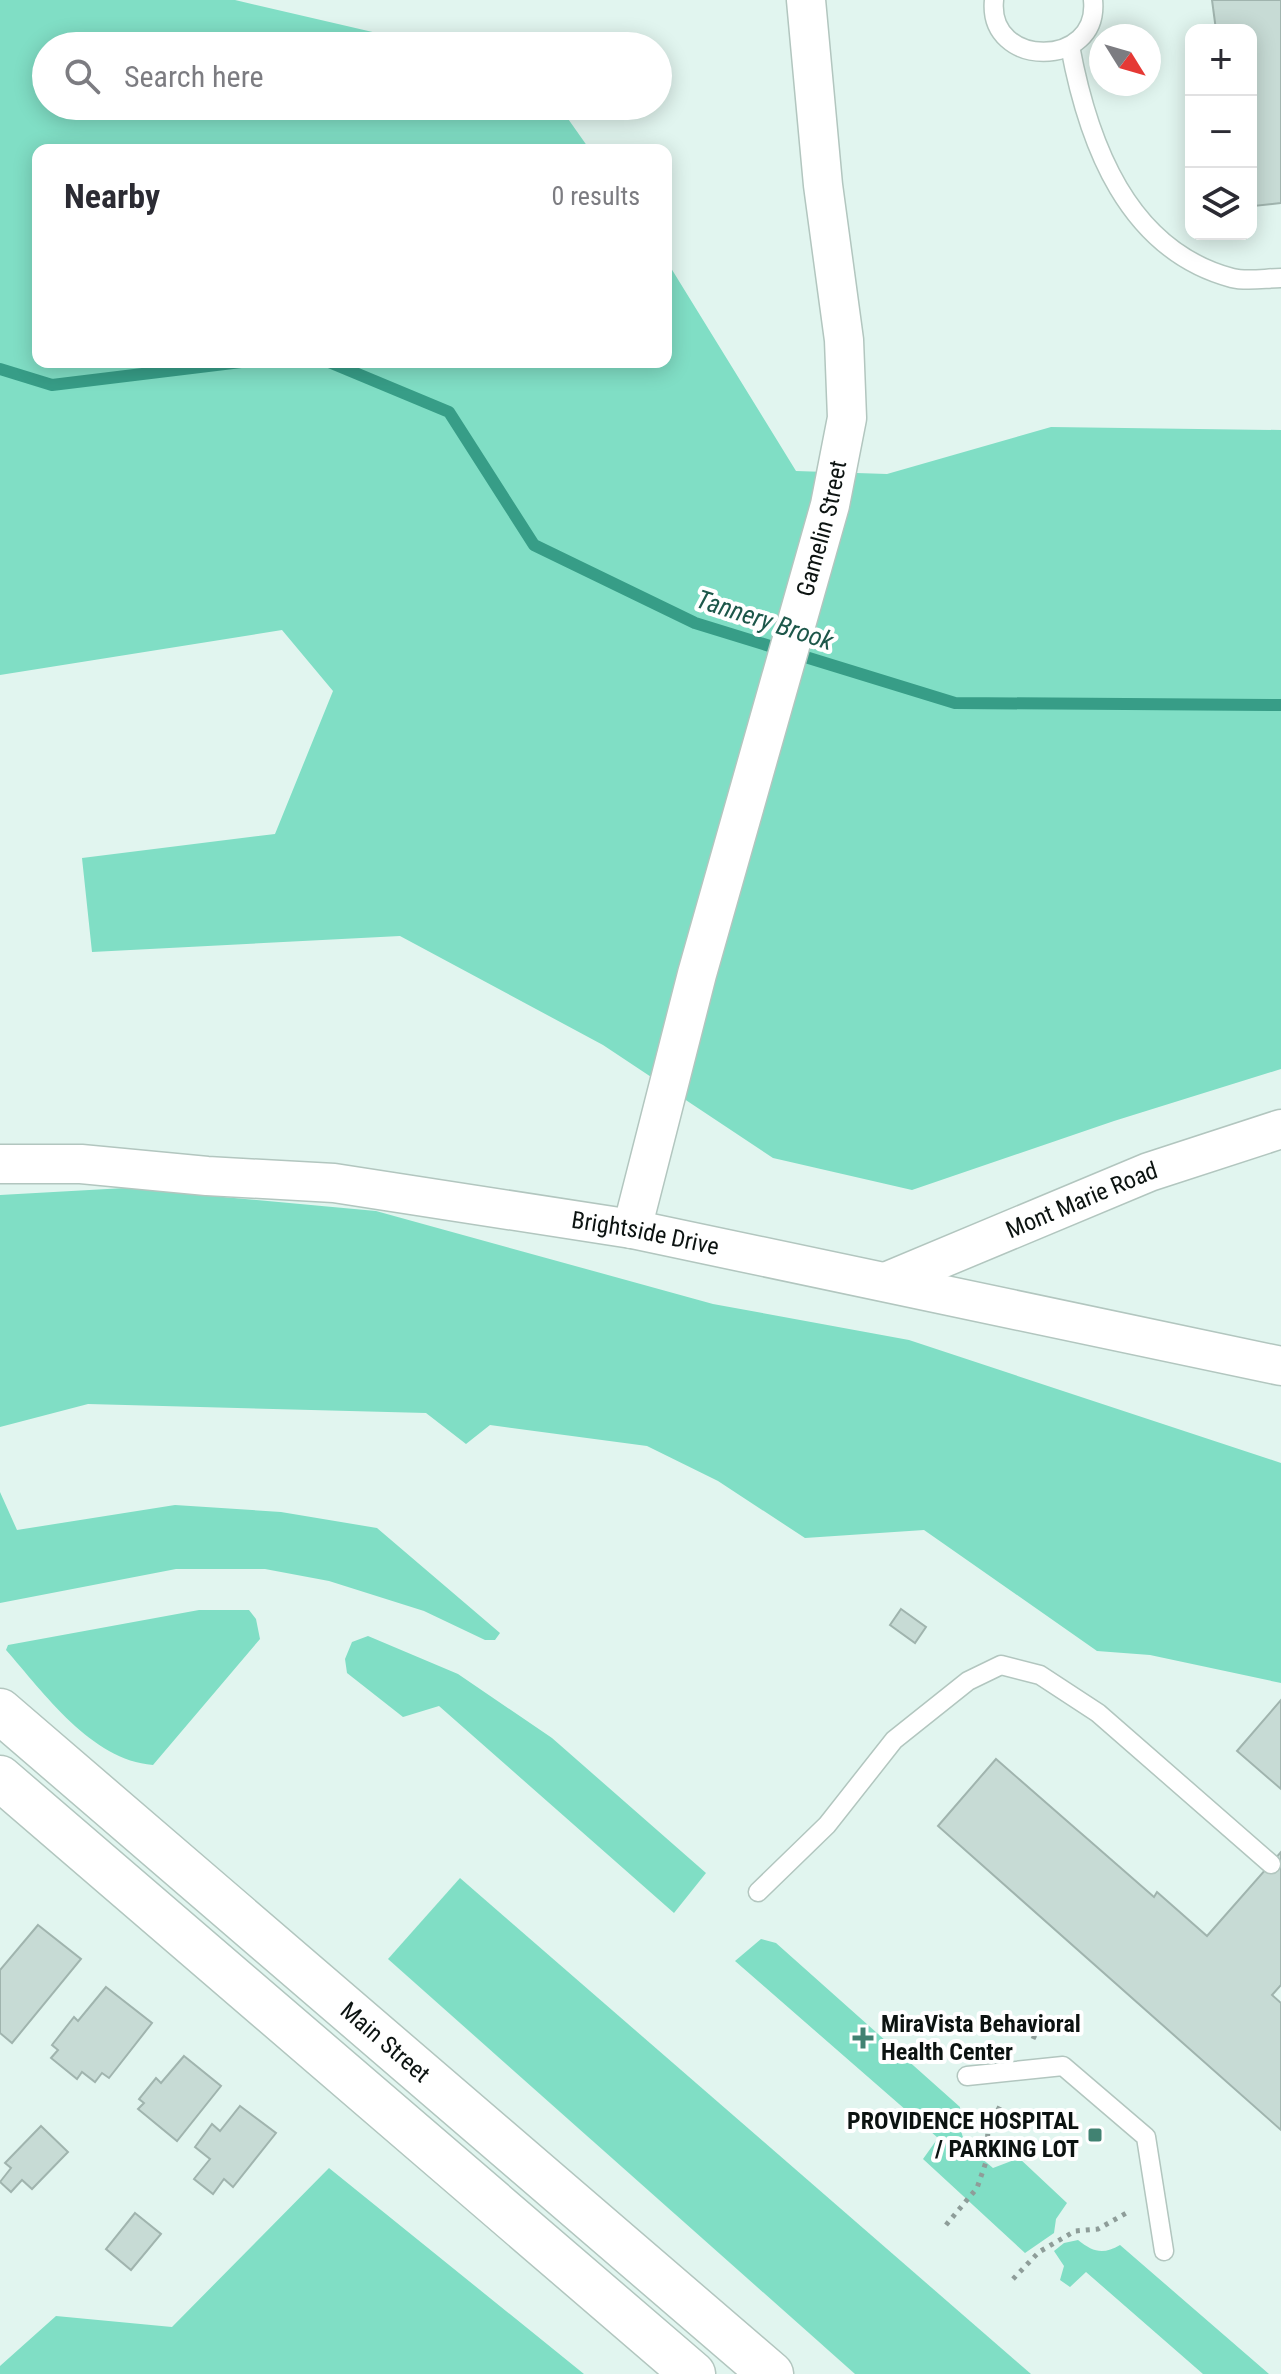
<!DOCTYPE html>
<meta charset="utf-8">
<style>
body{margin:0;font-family:"Roboto Condensed",sans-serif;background:#f2f2f3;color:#2b2b33}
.controls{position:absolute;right:24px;top:24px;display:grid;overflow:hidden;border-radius:16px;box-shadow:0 4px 20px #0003}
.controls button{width:72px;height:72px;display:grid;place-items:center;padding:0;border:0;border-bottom:2px solid #e1e1e2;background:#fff;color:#2b2b33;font:40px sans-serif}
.compass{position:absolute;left:1089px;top:24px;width:72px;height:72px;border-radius:50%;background:#fff;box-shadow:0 4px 20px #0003;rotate:127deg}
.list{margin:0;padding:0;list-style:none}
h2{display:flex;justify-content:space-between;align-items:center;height:104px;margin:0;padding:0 32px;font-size:34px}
h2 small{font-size:26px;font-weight:400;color:#7c7c81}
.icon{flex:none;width:44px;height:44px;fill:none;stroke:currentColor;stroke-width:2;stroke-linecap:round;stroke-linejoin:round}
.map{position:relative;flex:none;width:1281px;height:2374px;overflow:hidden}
.search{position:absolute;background:#fff;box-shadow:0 4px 20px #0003;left:32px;top:32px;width:640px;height:88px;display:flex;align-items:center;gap:20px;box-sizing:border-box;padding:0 28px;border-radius:44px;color:#7c7c81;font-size:30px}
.panel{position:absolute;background:#fff;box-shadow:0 4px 20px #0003;left:32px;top:144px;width:640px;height:224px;border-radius:16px}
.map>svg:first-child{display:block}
</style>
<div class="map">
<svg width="1281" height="2374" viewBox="0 0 1281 2374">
<rect width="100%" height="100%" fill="#e1f5ef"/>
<g fill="#80dec5">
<polygon points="0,0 235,0 433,46 46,46 46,106 559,106 590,150 38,150 38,362 666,362 666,260 796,471 887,474 1051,427 1281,430 1281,1069 1114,1121 912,1190 773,1158 603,1045 400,936 92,952 82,858 275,834 333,691 282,630 0,675"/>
<polygon points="125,1188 376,1211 713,1304 909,1340 1281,1463 1281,1683 1150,1655 1097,1651 924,1530 805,1538 718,1481 647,1446 490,1425 466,1444 426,1413 88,1404 0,1427 0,1195"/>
<polygon points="0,1492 17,1530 175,1505 281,1512 377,1528 500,1633 495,1640 485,1640 424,1611 329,1581 265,1569 176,1569 0,1603"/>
<path d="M199,1610H249L256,1619L260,1639L153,1765C91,1760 44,1693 6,1650L8,1645Z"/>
<polygon points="368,1636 458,1674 552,1738 706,1873 674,1913 439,1706 403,1717 347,1673 345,1659 352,1642"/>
<polygon points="460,1878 1031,2374 855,2374 388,1959"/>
<path d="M761,1939L776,1943L960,2107C958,2143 967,2146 993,2168L1019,2158L1067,2203L1056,2219L1054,2233L1025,2253L923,2159L938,2138L735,1961Z"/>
<polygon points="329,2168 584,2374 0,2374 0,2366 56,2316 172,2327"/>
<path d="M1078,2240C1093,2252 1103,2255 1120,2245L1269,2374H1203L1086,2272L1070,2287L1060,2280L1064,2266L1054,2251L1064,2243Z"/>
</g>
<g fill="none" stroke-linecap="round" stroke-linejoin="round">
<g stroke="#379d87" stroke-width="12">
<polyline points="329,362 449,412 534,545 695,623 955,703 1281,705"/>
<polyline points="0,369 52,385 241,362"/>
</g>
</g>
<g fill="#c7dbd5" stroke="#a0b4ae" stroke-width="2">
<polygon points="1212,0 1281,0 1281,203 1254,206 1251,30 1216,30"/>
<polygon points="901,1609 926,1627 915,1643 890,1625"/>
<polygon points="1281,1700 1281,1789 1237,1751"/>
<polygon points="996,1759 1154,1897 1157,1892 1207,1936 1281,1852 1281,1985 1272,1995 1281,2003 1281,2130 938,1826"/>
<polygon points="38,1925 81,1959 12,2043 0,2033 0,1970"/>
<polygon points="106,1987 152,2023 109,2078 102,2073 95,2082 82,2072 77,2079 51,2058 58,2050 52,2045 74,2017 78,2021"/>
<polygon points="184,2056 221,2086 177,2141 138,2109 144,2103 139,2099 156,2078 161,2083"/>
<polygon points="240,2106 276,2133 233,2187 224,2179 213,2194 194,2179 210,2159 195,2147 212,2124 220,2131"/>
<polygon points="41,2126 68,2152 32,2189 22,2180 11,2192 0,2182 11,2168 5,2163"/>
<polygon points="135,2213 161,2234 131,2270 106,2249"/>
</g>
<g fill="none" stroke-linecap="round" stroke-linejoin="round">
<g stroke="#b2c6bf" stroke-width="21">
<g id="service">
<path d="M994,0C987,69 1100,69 1093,0"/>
<path d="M1070,46C1088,143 1127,250 1232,278C1247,282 1266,278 1281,278"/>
<polyline points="758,1892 827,1825 894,1740 968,1681 1001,1665 1040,1675 1098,1713 1271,1864"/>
<polyline points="967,2076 1063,2066 1146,2137 1164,2251"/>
</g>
</g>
<g stroke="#b2c6bf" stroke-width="41">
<g id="minor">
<path id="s1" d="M0,1164H81L207,1176L334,1183L632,1229L1281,1366"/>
<path id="s2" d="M632,1229L697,974L830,505L847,418L844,340L823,185L806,0"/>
<path id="s3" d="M888,1281L1149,1172L1281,1129"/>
</g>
</g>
<g stroke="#b2c6bf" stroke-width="47">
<g id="primary">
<path id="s4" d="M0,1711L771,2374"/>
<polyline points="0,1778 693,2374"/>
</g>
</g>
<g stroke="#8e9d99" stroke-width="5" stroke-dasharray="4 6" stroke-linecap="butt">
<polyline points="1033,2039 1038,2029"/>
<polyline points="946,2225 977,2188 986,2162 988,2130 1002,2102"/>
<polyline points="1013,2279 1039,2252 1075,2231 1098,2229 1130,2211"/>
</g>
<use href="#service" stroke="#fff" stroke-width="18"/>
<use href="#minor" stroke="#fff" stroke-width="38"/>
<use href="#primary" stroke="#fff" stroke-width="44"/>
</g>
<g fill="#418272" stroke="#fff" stroke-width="3">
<path d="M859 2026h8v8h8v8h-8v8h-8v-8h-8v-8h8z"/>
<rect x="1087" y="2127" width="16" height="16" rx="4"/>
</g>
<g text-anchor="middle" stroke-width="8" stroke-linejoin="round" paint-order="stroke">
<g font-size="24" fill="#0c1311" stroke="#fff">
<text dy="8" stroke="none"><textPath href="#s2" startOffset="726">Gamelin Street</textPath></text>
<text dy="8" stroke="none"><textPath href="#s3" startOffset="210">Mont Marie Road</textPath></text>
<text dy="8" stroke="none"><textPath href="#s1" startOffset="650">Brightside Drive</textPath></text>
<text dy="8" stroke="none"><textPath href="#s4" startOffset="508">Main Street</textPath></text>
</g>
<g font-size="24" font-weight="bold" fill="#0c1311" stroke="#fff" text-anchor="start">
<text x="881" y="2032">MiraVista Behavioral<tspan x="881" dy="28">Health Center</tspan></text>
<text x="1079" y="2129" text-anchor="end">PROVIDENCE HOSPITAL<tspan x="1079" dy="28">/ PARKING LOT</tspan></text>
</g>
<g font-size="26" font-style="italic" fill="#1d574a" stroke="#fff">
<text transform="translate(765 620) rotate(18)" y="9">Tannery Brook</text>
</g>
</g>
</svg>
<div class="controls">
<button>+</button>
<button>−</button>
<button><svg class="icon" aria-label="layers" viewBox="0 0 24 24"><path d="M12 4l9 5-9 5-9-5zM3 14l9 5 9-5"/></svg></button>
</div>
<svg class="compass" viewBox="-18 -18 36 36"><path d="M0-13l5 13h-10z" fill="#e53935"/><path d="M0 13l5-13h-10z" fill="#7c7c81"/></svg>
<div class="search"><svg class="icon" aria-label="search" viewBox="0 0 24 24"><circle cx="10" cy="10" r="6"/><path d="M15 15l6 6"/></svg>Search here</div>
<section class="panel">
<h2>Nearby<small>0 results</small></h2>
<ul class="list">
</ul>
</section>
</div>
